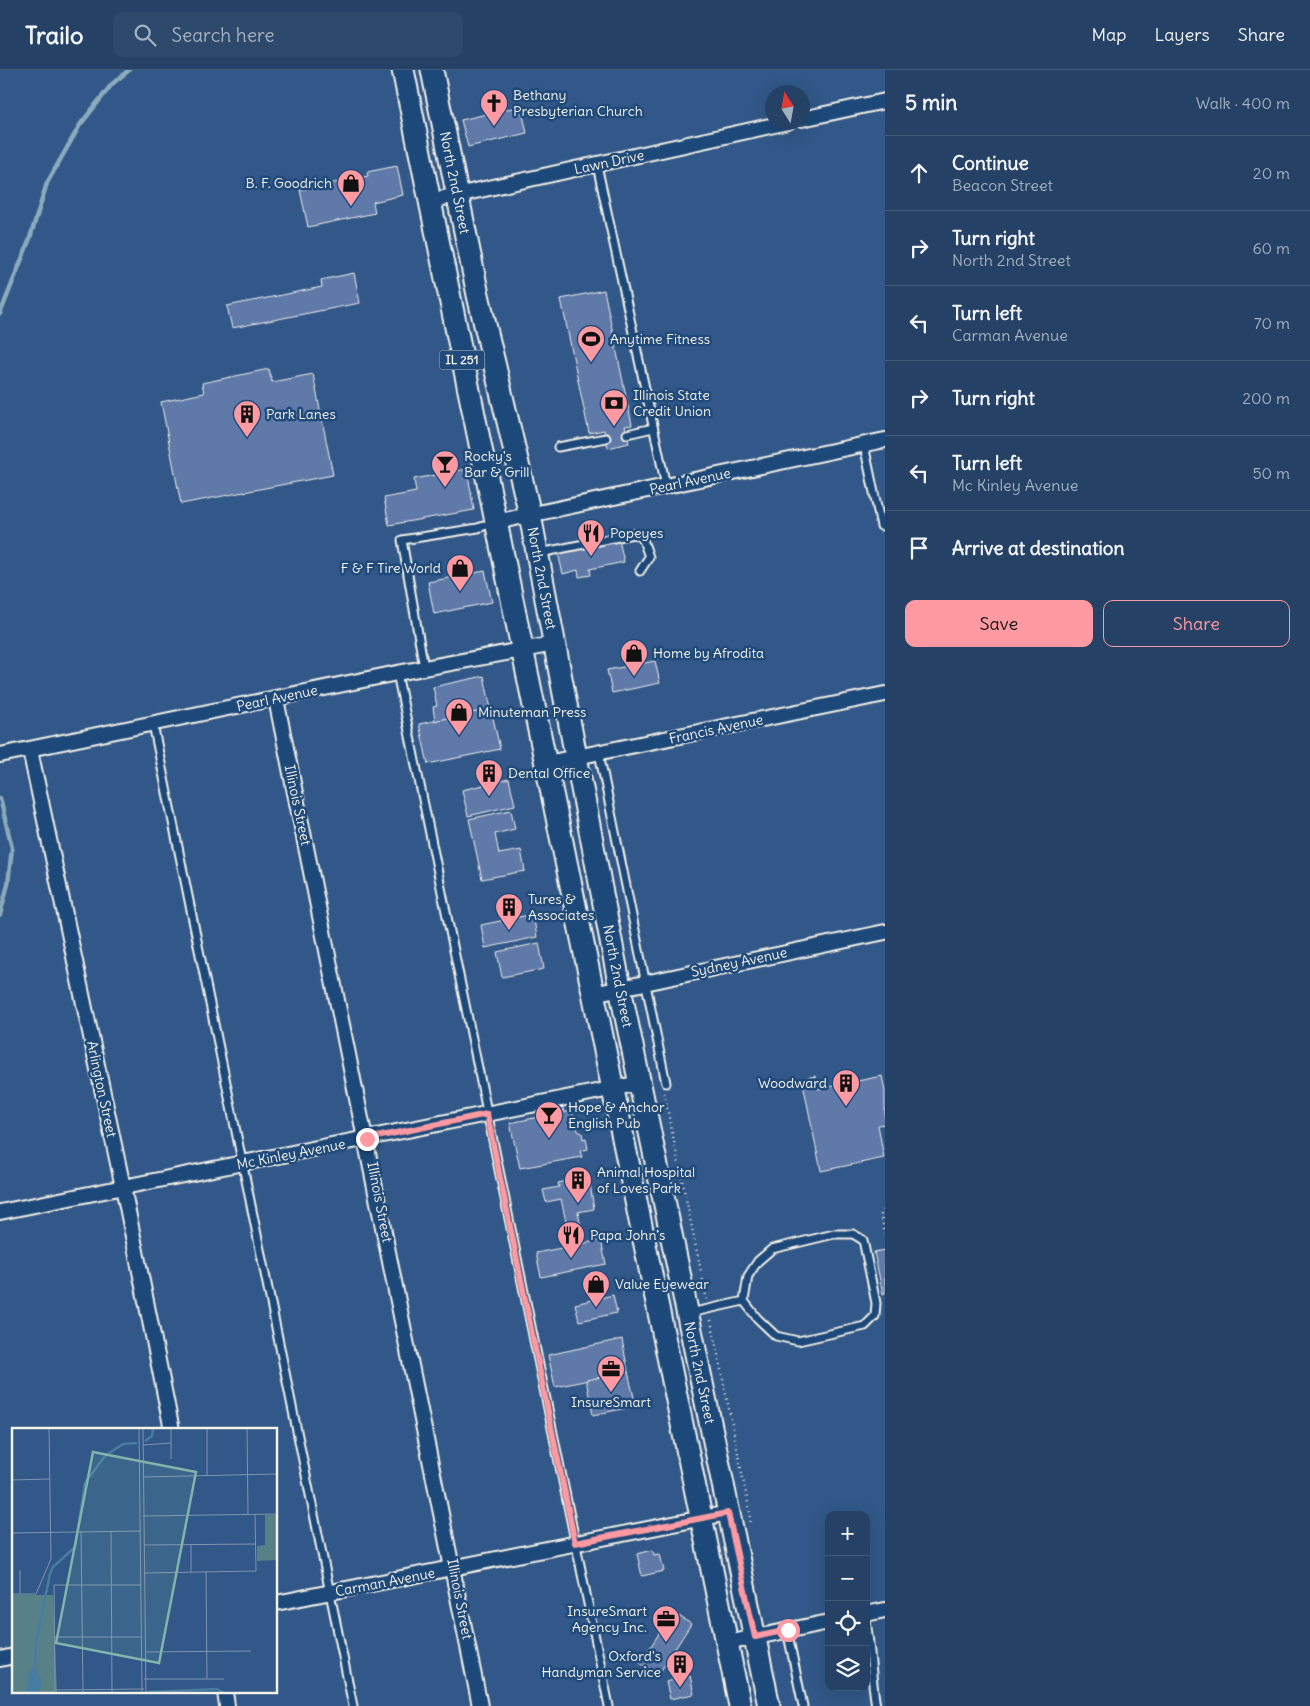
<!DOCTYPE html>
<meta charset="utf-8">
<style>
body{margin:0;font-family:Delius,sans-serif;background:#2d496c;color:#f1f3f6}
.controls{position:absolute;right:15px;bottom:15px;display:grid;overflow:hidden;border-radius:10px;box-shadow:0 5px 20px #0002}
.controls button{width:45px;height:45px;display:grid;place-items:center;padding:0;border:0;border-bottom:1px solid #425b7a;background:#254266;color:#f1f3f6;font:25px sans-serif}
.compass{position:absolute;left:765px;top:15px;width:45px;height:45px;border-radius:50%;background:#254266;box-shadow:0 5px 20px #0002;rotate:349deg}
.stop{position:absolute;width:15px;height:15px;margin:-11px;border:4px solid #ff9aa2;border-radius:50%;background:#fff}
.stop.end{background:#ff9aa2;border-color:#fff;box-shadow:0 1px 5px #0008}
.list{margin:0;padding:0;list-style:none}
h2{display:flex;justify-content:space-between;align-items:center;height:65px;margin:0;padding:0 20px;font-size:21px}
h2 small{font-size:16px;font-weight:400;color:#a3b0bf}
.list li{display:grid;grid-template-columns:32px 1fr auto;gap:15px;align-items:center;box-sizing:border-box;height:75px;padding:0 20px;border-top:1px solid #425b7a}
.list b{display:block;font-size:19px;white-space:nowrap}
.list p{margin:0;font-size:16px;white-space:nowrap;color:#a3b0bf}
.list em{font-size:16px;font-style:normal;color:#a3b0bf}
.actions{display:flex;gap:10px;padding:15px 20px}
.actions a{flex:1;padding:11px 0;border:1px solid #ff9aa2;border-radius:10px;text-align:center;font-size:18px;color:#ff9aa2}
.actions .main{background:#ff9aa2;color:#111}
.icon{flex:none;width:28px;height:28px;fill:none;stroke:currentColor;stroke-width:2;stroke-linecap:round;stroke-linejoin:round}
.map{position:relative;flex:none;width:885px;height:1636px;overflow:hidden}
header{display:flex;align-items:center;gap:30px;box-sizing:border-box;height:70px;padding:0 25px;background:#254266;border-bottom:1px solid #425b7a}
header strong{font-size:24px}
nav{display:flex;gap:28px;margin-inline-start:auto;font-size:18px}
.search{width:350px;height:45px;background:#2d496c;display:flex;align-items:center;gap:12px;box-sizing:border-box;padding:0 18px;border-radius:10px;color:#a3b0bf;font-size:19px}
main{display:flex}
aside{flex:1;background:#254266}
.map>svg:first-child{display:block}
</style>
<header>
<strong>Trailo</strong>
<div class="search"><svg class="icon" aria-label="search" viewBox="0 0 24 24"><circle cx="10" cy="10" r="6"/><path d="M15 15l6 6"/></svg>Search here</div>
<nav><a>Map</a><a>Layers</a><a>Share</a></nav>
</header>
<main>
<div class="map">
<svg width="885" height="1636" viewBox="0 0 885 1636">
<rect width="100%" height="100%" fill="#315888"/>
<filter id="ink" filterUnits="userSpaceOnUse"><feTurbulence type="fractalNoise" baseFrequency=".02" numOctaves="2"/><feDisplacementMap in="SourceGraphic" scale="10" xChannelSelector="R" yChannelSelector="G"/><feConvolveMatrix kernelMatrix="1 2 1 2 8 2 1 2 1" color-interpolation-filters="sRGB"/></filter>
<g filter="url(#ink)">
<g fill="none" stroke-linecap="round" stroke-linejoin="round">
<g stroke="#8cabbd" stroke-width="4.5">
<polyline points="0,244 29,171 47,113 80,55 112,14 129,0"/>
<polyline points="0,728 12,778 8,814 0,845"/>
</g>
</g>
<g fill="#5f79a9" stroke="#f4f1e8">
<polygon points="521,36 527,63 468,77 461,50"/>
<polygon points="397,96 403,125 373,132 375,143 308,157 300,120 368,106 367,102"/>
<polygon points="354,203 360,233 232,258 227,236 322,217 321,210"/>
<polygon points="604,220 632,355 625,356 629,373 608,378 604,360 589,363 561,229"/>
<polygon points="269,299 272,312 313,304 333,405 181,434 161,332 204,323 202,313"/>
<polygon points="467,399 474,440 389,455 384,428 416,422 414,409"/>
<polygon points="619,470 624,492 590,499 591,505 579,507 578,500 563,504 558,483"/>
<polygon points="485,501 492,532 434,544 428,512"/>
<polygon points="655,591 660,613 612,623 607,600"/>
<polygon points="484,606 491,639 435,651 433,637 437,636 433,617"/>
<polygon points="491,639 500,679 428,694 419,654"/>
<polygon points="509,709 515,735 468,746 462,720"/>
<polygon points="511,740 515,759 495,764 499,784 521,780 525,801 482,809 469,749"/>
<polygon points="533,844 537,867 485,878 481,855"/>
<polygon points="539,873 544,899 502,907 497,882"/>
<polygon points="815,1006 818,1019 882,1006 885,1021 885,1054 878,1055 884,1088 821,1101 802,1009"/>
<polygon points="562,1036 564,1042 570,1042 575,1047 578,1061 582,1063 583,1069 586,1068 588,1079 580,1081 582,1087 520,1098 510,1053 548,1045 547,1039"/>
<polygon points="577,1109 579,1117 590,1114 594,1139 578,1142 581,1158 568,1161 561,1129 546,1132 543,1120 559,1117 558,1113"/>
<polygon points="601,1170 606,1194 541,1207 536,1183"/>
<polygon points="885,1180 885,1223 883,1224 874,1182"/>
<polygon points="613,1225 617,1243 579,1251 575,1234"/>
<polygon points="622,1269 628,1302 555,1317 548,1285"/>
<polygon points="628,1302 636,1336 593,1345 586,1310"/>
<polygon points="653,1480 654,1485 660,1484 664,1501 642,1506 637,1484"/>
<polygon points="673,1542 691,1554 658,1605 640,1593"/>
<polygon points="690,1606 694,1624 670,1629 666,1612"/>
</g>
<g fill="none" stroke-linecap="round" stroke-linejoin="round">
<g stroke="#f4f1e8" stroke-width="11">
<g id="service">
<polyline points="597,95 666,416"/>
<polyline points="627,364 653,358"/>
<polyline points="864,375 881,456"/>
<polyline points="558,377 606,368"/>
<polyline points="540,483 633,464 642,467 649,487 640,501"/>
<polyline points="424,598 402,470 478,458 495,452"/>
<polyline points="397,603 609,1636"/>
<polyline points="153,654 353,1636"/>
<polyline points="599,683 666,1013"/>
<polyline points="690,1243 744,1231 757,1248 776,1266 798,1271 865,1256 875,1246 876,1233 863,1170 853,1164 834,1164 772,1179 758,1191 748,1206 744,1231"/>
<path d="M866,1551C871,1579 871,1608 876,1636"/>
<polyline points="787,1560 803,1636"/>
</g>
</g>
<g stroke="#f4f1e8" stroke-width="18">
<g id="minor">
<polyline points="802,49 885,31"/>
<polyline points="430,131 788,52"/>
<polyline points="495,452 885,370"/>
<polyline points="276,629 480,1636"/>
<polyline points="30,680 123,1117 172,1360"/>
<polyline points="0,685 397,603 554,574"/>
<polyline points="547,693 885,624"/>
<polyline points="593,924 885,862"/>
<polyline points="0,1142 640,1013"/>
<polyline points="276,1533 728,1443"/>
<polyline points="866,1544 885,1540"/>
<polyline points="727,1573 829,1552"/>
<polyline points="0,1589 14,1586"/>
<polyline points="225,1622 227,1636"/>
</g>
</g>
<g stroke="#f4f1e8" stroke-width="25">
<g id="primary">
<polyline points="403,0 740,1636"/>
<path id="s1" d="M432,0L478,225L530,445L620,918L769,1636"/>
</g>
</g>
<g stroke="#f4f1e8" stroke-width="2.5" stroke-dasharray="1 4" stroke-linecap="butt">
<polyline points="664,1023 707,1230"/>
<polyline points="885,1135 881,1145 885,1164"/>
<polyline points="711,1250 751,1448 750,1455"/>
</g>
<use href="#service" stroke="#1f4a7a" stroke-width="7"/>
<use href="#minor" stroke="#1f4a7a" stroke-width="14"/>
<use href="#primary" stroke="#1f4a7a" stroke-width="21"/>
</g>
</g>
<g fill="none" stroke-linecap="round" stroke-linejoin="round" filter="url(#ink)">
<polyline stroke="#ff9aa2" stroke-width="6" points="367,1069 487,1044 575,1473 728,1443 755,1567 788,1560"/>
</g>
<defs>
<g id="church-pin" transform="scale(1.4375)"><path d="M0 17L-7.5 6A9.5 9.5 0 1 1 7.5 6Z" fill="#ff9aa2" stroke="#1f4a7a"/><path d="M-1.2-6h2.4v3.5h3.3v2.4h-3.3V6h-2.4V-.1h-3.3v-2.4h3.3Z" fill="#111"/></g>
<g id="shop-pin" transform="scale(1.4375)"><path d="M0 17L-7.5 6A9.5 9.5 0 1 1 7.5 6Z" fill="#ff9aa2" stroke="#1f4a7a"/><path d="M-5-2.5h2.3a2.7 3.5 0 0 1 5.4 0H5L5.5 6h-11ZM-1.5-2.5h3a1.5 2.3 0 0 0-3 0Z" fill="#111"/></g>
<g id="stadium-pin" transform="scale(1.4375)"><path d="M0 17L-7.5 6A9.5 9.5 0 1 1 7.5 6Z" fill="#ff9aa2" stroke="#1f4a7a"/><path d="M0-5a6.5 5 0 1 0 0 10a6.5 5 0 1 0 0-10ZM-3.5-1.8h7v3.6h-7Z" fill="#111"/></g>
<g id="bank-pin" transform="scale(1.4375)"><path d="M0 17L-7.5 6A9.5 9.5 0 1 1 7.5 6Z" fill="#ff9aa2" stroke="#1f4a7a"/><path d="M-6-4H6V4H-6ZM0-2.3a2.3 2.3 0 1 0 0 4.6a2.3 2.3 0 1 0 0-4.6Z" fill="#111"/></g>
<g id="building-pin" transform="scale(1.4375)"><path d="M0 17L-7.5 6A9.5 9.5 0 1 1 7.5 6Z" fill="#ff9aa2" stroke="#1f4a7a"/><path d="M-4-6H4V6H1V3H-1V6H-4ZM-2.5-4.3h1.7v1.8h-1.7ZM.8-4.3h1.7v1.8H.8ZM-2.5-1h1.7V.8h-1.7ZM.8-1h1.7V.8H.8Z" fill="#111"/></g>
<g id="bar-pin" transform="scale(1.4375)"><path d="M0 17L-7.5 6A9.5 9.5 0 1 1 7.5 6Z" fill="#ff9aa2" stroke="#1f4a7a"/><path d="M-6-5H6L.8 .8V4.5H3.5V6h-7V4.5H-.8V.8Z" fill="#111"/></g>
<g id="restaurant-pin" transform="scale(1.4375)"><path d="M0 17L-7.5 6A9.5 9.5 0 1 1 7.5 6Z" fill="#ff9aa2" stroke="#1f4a7a"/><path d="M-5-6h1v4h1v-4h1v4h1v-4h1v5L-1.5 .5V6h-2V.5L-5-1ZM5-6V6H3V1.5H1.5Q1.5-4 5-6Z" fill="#111"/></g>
<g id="office-pin" transform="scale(1.4375)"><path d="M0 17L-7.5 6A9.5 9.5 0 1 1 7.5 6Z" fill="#ff9aa2" stroke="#1f4a7a"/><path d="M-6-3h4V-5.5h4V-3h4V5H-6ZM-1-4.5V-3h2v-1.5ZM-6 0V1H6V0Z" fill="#111"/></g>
</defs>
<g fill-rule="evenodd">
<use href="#church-pin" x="494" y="33"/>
<use href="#shop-pin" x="351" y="113"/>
<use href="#stadium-pin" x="591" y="269"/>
<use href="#bank-pin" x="614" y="333"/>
<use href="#building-pin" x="247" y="344"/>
<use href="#bar-pin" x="445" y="394"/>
<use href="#restaurant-pin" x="591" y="463"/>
<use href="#shop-pin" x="460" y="498"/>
<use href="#shop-pin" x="634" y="583"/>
<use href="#shop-pin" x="459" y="642"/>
<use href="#building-pin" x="489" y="703"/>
<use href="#building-pin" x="509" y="837"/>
<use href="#building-pin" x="846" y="1013"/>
<use href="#bar-pin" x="549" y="1045"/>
<use href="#building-pin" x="578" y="1110"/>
<use href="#restaurant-pin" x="571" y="1165"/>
<use href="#shop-pin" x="596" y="1214"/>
<use href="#office-pin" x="611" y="1299"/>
<use href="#office-pin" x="666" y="1549"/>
<use href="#building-pin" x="680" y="1594"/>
</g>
<g text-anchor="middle" stroke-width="5" stroke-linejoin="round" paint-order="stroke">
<rect fill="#1f4a7a" stroke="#b4bfc7" stroke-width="1" x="439.5" y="280.5" width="45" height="19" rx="4"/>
<g font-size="12" font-weight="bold" fill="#f4f1e8">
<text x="462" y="294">IL 251</text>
</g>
<g font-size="14" fill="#f4f1e8" stroke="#1f4a7a" text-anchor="start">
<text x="513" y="30">Bethany<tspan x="513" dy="16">Presbyterian Church</tspan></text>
<text x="332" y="118" text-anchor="end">B. F. Goodrich</text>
<text x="610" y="274">Anytime Fitness</text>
<text x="633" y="330">Illinois State<tspan x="633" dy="16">Credit Union</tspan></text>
<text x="266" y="349">Park Lanes</text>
<text x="464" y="391">Rocky's<tspan x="464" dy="16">Bar &amp; Grill</tspan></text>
<text x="610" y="468">Popeyes</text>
<text x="441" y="503" text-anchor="end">F &amp; F Tire World</text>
<text x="653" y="588">Home by Afrodita</text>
<text x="478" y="647">Minuteman Press</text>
<text x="508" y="708">Dental Office</text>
<text x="528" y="834">Tures &amp;<tspan x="528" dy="16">Associates</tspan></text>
<text x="827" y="1018" text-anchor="end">Woodward</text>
<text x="568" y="1042">Hope &amp; Anchor<tspan x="568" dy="16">English Pub</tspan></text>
<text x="597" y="1107">Animal Hospital<tspan x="597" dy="16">of Loves Park</tspan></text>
<text x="590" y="1170">Papa John's</text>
<text x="615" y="1219">Value Eyewear</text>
<text x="611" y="1337" text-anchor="middle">InsureSmart</text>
<text x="647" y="1546" text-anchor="end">InsureSmart<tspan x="647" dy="16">Agency Inc.</tspan></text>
<text x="661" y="1591" text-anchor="end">Oxford's<tspan x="661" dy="16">Handyman Service</tspan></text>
</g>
<g font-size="14" fill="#f4f1e8" stroke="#1f4a7a">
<text transform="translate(609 92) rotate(-12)" y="5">Lawn Drive</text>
<text dy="5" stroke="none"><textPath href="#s1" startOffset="115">North 2nd Street</textPath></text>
<text transform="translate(690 411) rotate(-12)" y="5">Pearl Avenue</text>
<text dy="5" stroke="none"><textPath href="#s1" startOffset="520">North 2nd Street</textPath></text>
<text transform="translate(277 628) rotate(-12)" y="5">Pearl Avenue</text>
<text transform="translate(716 659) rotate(-12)" y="5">Francis Avenue</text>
<text transform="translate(298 735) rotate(78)" y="5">Illinois Street</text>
<text transform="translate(739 892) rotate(-12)" y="5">Sydney Avenue</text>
<text dy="5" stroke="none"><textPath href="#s1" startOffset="925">North 2nd Street</textPath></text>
<text transform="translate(102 1019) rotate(78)" y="5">Arlington Street</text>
<text transform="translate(291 1084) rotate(-11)" y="5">Mc Kinley Avenue</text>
<text transform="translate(380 1132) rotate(79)" y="5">Illinois Street</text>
<text dy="5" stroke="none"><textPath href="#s1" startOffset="1330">North 2nd Street</textPath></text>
<text transform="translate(385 1512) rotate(-11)" y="5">Carman Avenue</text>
<text transform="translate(460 1529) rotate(79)" y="5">Illinois Street</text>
</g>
</g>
<g transform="translate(12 1358)">
<rect width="265" height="265" fill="#315888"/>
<path d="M253,87H265V132L245,133V118L253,117ZM0,167H41L45,265H0Z" fill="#588087"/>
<path d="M23,237L30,254L27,265H9L14,264L17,245Z" fill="#467da1"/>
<path fill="none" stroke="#467da1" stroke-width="2.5" d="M133,13L140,8L141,0M23,238L24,214L38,146L41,139L63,119L73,55L93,28L111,16L125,15M136,264L205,261L212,265"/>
<path fill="none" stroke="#7f95ae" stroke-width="1" d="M127,0L130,265M131,0L134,265M235,0L236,86M131,17L159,15M159,31V0M195,47V0M131,49L265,46M0,52L38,51M131,88L265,86M99,103L100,265M69,104L71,265M0,105L129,103M132,117L243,116M179,117V144M8,142V166M194,144L195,251M132,145L244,143L243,86M129,157H42L43,262L132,261M0,166H24L39,131L37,0M43,209H130M133,224L239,223M132,251H212"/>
<path fill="#82b4ab" fill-opacity="0.15" stroke="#82b4ab" stroke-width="2.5" d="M81,24L184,44L147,235L44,215Z"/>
<rect width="265" height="265" fill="none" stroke="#f4f1e8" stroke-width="2.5"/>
</g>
</svg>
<div class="controls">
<button>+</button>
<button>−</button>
<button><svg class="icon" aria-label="locate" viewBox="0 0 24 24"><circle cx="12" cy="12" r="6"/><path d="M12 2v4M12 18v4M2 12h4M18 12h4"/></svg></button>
<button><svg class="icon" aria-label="layers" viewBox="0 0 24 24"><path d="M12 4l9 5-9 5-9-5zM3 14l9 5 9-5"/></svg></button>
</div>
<svg class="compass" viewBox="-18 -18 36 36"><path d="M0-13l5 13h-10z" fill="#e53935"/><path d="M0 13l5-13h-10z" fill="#a3b0bf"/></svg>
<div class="stop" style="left:788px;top:1560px"></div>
<div class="stop end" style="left:367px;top:1069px"></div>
</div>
<aside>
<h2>5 min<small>Walk · 400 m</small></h2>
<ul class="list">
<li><svg class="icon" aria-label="ahead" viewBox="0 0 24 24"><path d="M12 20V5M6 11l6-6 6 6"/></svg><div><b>Continue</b><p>Beacon Street</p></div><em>20 m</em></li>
<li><svg class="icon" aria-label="right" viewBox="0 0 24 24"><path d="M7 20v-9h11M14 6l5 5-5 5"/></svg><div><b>Turn right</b><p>North 2nd Street</p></div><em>60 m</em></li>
<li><svg class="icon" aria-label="left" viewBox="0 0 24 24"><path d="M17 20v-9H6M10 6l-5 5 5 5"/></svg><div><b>Turn left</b><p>Carman Avenue</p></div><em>70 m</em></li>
<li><svg class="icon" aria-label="right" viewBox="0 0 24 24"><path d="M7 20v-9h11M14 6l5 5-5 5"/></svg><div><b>Turn right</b></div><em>200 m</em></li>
<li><svg class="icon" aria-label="left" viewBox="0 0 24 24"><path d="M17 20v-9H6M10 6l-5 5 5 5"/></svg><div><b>Turn left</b><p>Mc Kinley Avenue</p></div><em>50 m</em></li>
<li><svg class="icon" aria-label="arrive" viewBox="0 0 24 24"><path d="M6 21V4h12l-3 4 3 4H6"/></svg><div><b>Arrive at destination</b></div></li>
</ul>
<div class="actions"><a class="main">Save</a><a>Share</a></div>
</aside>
</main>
